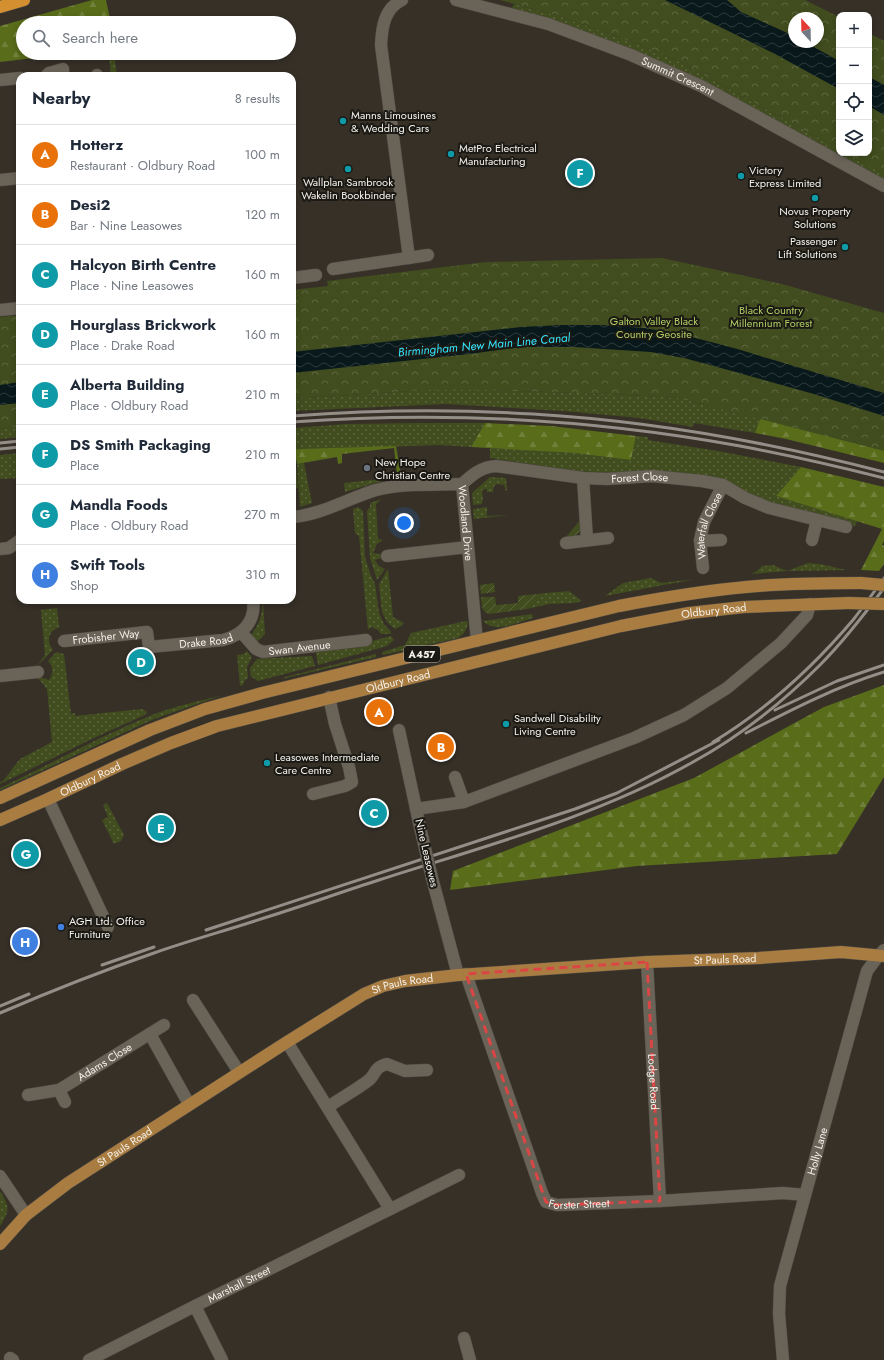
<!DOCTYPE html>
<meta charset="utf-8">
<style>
body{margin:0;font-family:Jost,sans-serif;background:#f6f6f7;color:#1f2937}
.controls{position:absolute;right:12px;top:12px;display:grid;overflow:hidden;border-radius:8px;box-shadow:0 2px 6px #0003}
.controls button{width:36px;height:36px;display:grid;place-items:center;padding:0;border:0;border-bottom:1px solid #e0e1e3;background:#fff;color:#1f2937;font:20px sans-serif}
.compass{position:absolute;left:788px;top:12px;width:36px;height:36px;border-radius:50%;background:#fff;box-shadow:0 2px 6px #0003;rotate:338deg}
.you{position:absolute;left:404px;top:523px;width:14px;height:14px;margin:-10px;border:3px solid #fff;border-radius:50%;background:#1a73e8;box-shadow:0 0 0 6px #1a73e833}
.badge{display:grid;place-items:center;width:26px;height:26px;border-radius:50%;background:#437549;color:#fff;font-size:13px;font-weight:700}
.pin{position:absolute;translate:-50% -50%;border:2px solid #fff;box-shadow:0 1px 4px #0006}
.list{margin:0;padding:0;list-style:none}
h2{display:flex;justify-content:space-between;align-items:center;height:52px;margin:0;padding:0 16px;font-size:17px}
h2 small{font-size:13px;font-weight:400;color:#747a83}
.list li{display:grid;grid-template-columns:26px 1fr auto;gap:12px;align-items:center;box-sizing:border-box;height:60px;padding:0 16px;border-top:1px solid #e0e1e3}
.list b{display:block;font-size:15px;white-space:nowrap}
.list p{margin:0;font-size:13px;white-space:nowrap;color:#747a83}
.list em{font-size:13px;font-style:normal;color:#747a83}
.icon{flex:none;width:22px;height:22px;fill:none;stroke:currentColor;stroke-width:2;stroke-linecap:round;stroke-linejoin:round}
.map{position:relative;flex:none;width:884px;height:1360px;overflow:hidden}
.search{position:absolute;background:#fff;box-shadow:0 2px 6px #0003;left:16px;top:16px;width:280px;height:44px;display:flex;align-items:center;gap:10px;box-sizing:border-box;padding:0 14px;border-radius:22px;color:#747a83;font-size:15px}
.panel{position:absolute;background:#fff;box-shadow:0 2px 6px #0003;left:16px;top:72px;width:280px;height:532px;border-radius:12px}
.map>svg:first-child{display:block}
</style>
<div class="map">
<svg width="884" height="1360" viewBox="0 0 884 1360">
<defs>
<pattern id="grass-dots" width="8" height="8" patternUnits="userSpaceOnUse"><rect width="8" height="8" fill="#414d1e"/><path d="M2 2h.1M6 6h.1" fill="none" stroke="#5d673f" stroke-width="1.8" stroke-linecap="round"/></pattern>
<pattern id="forest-firs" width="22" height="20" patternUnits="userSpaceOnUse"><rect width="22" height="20" fill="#586c1a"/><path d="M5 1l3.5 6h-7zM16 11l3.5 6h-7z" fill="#71813b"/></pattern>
<pattern id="park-crowns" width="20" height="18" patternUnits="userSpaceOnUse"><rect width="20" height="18" fill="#414d1e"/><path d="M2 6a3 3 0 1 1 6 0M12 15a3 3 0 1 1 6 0" fill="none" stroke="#5d673f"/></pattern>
<pattern id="garden-furrows" width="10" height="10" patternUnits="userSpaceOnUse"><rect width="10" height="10" fill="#414d1e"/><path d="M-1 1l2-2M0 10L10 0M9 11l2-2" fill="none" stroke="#5d673f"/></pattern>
<pattern id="water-waves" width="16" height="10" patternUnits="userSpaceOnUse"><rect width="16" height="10" fill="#09181b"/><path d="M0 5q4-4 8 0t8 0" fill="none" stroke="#2d3a3c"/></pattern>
</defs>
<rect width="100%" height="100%" fill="#363027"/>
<g fill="url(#grass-dots)">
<polygon points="514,4 556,15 627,40 676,60 839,149 839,153 846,153 884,174 884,180 690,74 585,31 512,8"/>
<polygon points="76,53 114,53 117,76 111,76 109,53 58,60 57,55"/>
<polygon points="425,390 488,390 611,394 678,398 760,419 755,433 694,423 693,427 639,418 564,411 446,404 292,411 292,399"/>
<polygon points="416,423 485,423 471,447 439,445 292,450 292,428 347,424"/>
<polygon points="20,426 20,437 0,439 0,429"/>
<polygon points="636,436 648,437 648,440 718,451 801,467 776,496 857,521 855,526 771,503 745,492 632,473 604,473 569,470 490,458 490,448 574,453 631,460"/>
<polygon points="20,453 20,478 0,479 0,455"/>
<polygon points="304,463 312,503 300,507 297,464"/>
<polygon points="490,477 506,478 507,490 506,491 504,485 497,484 494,486 493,492 487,492 487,489 482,490 483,501 482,501 482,504 473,505 472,493"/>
<polygon points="381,479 382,481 345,492 344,483"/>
<polygon points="382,499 376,504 378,539 383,540 377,544 373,553 383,555 384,557 375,560 379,566 385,569 377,580 370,558 367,511 370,507 370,503"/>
<polygon points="358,507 363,511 365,557 370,573 375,584 379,613 384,624 391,632 391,634 381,634 378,630 371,627 368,630 359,536 355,533 353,509"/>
<polygon points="487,507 487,516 510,515 474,519 473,509"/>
<polygon points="808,563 820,564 846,570 787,571 751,574 757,571 762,566 773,565 787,571"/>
<polygon points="388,569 393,617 404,623 401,626 395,629 387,622 382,612 379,584"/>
<polygon points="651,578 661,583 696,579 605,596 623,583"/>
<polygon points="569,591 582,601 574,603 549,604 527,609 546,593"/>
<path d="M263,600L265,634L256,643L250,636C259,626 263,613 263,600Z"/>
<path d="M57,608L59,627C48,631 46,641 53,650L37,666L45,655L41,610Z"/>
<path d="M532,614L533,618C518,622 495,634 483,621Z"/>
<path d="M466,621L468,623C467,630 464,634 458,638L383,655L382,652L405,645L411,633Z"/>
<polygon points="391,636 394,640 387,646 318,665 316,652 361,647 372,641"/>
<polygon points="247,651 252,657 247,667 248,678 245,680 243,685 240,686 237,655 244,654"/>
<path d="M56,652L64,654L71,714L75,713V716L142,709L147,712L145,715L96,737L0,784V782L3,781L20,759L52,742L47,689L38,678L40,677L49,680C54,673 53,666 48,661Z"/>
<polygon points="376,654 376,657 282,679 285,677"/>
<polygon points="312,656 315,666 258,681 254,678 251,677 250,668 257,659"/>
<path d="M223,695L154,719L0,790V788C51,764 100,736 152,715C175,706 200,701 223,695Z"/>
<polygon points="107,803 124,835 121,841 114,844 102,820 108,817 103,805"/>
<path d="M0,1191C10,1207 10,1210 0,1226Z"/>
</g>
<g fill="url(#forest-firs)">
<polygon points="92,0 106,0 111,23 23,23 23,53 76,53 0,62 0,26"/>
<polygon points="775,410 884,423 884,463 786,439 755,433 760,419"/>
<polygon points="485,423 551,426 636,436 631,460 574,453 471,447"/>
<polygon points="396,446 401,474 397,474 394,448 342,454 342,463 338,464 337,457 297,464 295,452 292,452 292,450 301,449"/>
<polygon points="801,467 884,487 884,541 882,545 884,546 884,564 879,571 861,570 882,529 776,496"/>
<polygon points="884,685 884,777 837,854 637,866 450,890 453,871 694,778 824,707"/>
</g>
<g fill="url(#park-crowns)" fill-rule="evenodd">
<path d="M500,0H805L839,17V149L676,60L627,40L556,15ZM794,18H818V42H794Z"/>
<polygon points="869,33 884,41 884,174 846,153 869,153"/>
<polygon points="662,258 782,284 884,313 884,451 678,398 611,394 488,390 425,390 292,399 292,290 328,286 327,281 486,262"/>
<polygon points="20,315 20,426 0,429 0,317"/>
</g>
<g fill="url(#garden-furrows)">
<path d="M581,519C580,534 581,535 565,538Z"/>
<polygon points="494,583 495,592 481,594 480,585"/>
<path d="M546,593L527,609L489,614C481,611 482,605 481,597H495L496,605L518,603V596Z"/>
</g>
<polygon fill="#414d1e" points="292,452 295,452 298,488 292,489"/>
<g fill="url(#water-waves)">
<polygon points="665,0 727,0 741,12 794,36 794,42 805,42 839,61 839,89 775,54"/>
<polygon points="869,77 884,85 884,115 869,106"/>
<polygon points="561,325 603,325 644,328 680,334 734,348 884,393 884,416 814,394 721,368 684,358 651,352 574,347 522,347 469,354 292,373 292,352 521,327"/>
<polygon points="20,382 20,403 0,405 0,385"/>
</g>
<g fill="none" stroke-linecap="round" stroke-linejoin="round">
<g stroke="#514c45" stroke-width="13">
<g id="minor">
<path d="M402,0C384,9 382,27 381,45L409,258"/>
<path id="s1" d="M456,0L548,24L631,55L701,86L884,186"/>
<polyline points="97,75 97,76"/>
<polyline points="46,76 49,73 63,69 63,76"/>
<polyline points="0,80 20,78"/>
<polyline points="0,180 20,178"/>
<polyline points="333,269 428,255"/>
<polyline points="292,278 316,275"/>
<polyline points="0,310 20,308"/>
<polyline points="583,478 587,540"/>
<path id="s2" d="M462,484C472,475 481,467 496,466L583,478L607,479L652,476L702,481L723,485L745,498L769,508L846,527"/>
<path id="s3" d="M292,517C321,515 349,498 376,490C403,483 434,485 462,484L477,641"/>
<polyline points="812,540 817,520"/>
<polyline points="700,541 721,540"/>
<polyline points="566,543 608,538"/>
<polyline points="0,549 9,548 20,540"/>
<polyline points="387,556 468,547"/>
<path id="s4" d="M703,568L700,540L704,522L723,485"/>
<path id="s5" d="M241,632L256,649L263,652L366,640"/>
<path id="s6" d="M64,641L147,632L149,647L223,640C243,635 256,621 253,600"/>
<polyline points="0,676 38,672"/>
<polyline points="399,730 420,827"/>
<polyline points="455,777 464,802"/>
<polyline points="313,794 345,786 352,782 349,767 335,724 329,697"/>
<polyline points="48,799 108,927"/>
<polyline points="416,809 464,802 634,738 684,715 727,688 781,643 807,615 810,604"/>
<polyline points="432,878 458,975"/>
<path id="s7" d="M647,962L660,1201"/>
<path id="s8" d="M466,974L542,1193L546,1202L557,1205L660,1201L783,1193L805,1195"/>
<polyline points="193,1000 239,1072"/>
<polyline points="150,1034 189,1104"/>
<polyline points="287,1042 390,1209"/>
<polyline points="59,1090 65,1102"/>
<path id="s9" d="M28,1095L59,1090L164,1025"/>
<path d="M328,1107C341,1098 356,1090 369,1080C377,1073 373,1068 387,1064L405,1071L427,1070"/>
<polyline points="0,1176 26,1215"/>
<polyline points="195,1306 222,1360"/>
<polyline points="464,1338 470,1360"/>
<polyline points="10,1358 13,1360"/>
<path id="s10" d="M89,1360L195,1306L459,1175"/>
<path id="s11" d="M783,1360L779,1314L780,1286L867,971L879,955L884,950"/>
</g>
</g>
<g stroke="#514c45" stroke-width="13">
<g id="major">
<path d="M0,798L150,730L205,709L262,693L619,606C661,598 703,591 746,587C784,583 823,583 861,583"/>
<path id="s12" d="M0,820L48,799L122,764L171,743L217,726L621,626L689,613L744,607L848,603"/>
<path id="s13" d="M0,1244L26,1215L68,1183L287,1042L364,994L383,986L405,981L458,975L647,962L759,958L841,952L884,956"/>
</g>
</g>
<g stroke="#514c45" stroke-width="13">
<polyline id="highway" points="0,7 24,0"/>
</g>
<use href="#minor" stroke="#696358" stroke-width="12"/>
<use href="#major" stroke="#a97d41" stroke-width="12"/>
<use href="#highway" stroke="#d48f31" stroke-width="12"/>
<g stroke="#938e87" stroke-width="3">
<path d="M292,416C372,410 453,409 533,414C652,421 769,442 884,472"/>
<path d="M292,422C441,411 593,419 740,446C788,455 836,466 884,478"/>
<polyline points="0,443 20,441"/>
<polyline points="0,449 20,447"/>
<polyline points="775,710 837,681 884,665"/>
<path d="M746,733C791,710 835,687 884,672"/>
<path d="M713,742C766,710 813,667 853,620C864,606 874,592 884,578"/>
<polyline points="206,930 575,809 617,793 719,740"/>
<polyline points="102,965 154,947"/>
<polyline points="0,1006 29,994"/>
<path d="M0,1013C51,991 102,971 154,953C191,940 228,930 264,918C303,906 341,892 379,880C485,846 596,817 693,762C740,736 783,702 820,665C844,641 864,615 884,588"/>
</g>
<g stroke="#514c45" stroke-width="13" stroke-linecap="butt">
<polyline id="minor-bridge" points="420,827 432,878"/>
</g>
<g stroke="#514c45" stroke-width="13" stroke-linecap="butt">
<g id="major-bridge">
<polyline points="861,583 884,585"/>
<polyline points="848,603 884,604"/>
</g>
</g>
<use href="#minor-bridge" stroke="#696358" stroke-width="12"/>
<use href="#major-bridge" stroke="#a97d41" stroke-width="12"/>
</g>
<path fill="none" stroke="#db4645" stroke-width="3" stroke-dasharray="8 5" stroke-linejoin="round" d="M647,962L660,1201L557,1205L546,1202L466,974Z"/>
<g fill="#0f9aa8" stroke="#1b1914" stroke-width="1.5">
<circle cx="343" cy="121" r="4"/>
<circle cx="451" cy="154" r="4"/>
<circle cx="348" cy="169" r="4"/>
<circle cx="741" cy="176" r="4"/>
<circle cx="815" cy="198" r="4"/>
<circle cx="845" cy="247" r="4"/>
<circle cx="506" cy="724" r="4"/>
<circle cx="267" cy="763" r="4"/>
</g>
<circle fill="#6b7280" stroke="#1b1914" stroke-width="1.5" cx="367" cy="468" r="4"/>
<circle fill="#3f7fe0" stroke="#1b1914" stroke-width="1.5" cx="61" cy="927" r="4"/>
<g text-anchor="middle" stroke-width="4" stroke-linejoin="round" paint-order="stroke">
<rect fill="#1b1914" stroke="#b4b0aa" stroke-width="1" x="404" y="646" width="36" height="16" rx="3"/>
<g font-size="10" font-weight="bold" fill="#f5f1eb">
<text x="422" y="658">A457</text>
</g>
<g font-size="11" fill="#f5f1eb" stroke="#1b1914">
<text dy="4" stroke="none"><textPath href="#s1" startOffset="235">Summit Crescent</textPath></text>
<text dy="4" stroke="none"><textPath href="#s2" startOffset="184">Forest Close</textPath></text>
<text dy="4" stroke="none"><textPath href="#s3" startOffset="214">Woodland Drive</textPath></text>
<text dy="4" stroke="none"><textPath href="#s4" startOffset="44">Waterfall Close</textPath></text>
<text dy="4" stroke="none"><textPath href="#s12" startOffset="747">Oldbury Road</textPath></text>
<text dy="4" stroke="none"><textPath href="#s6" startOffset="42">Frobisher Way</textPath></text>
<text dy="4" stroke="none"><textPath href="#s6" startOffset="156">Drake Road</textPath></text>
<text dy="4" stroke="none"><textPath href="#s5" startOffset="67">Swan Avenue</textPath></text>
<text dy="4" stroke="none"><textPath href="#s12" startOffset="423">Oldbury Road</textPath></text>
<text dy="4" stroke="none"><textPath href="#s12" startOffset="99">Oldbury Road</textPath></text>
<text transform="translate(427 853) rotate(77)" y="4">Nine Leasowes</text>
<text dy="4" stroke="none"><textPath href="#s13" startOffset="807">St Pauls Road</textPath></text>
<text dy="4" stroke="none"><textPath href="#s13" startOffset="483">St Pauls Road</textPath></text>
<text dy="4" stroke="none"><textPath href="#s9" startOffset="85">Adams Close</textPath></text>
<text dy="4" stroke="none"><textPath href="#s7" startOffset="120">Lodge Road</textPath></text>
<text dy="4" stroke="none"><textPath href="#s13" startOffset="159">St Pauls Road</textPath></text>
<text dy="4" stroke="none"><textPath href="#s11" startOffset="214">Holly Lane</textPath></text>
<text dy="4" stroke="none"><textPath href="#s8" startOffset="275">Forster Street</textPath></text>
<text dy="4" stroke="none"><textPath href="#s10" startOffset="168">Marshall Street</textPath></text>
</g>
<g font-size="11" fill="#f5f1eb" stroke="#1b1914" text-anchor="start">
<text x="351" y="119">Manns Limousines<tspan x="351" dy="13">&amp; Wedding Cars</tspan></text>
<text x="459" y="152">MetPro Electrical<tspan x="459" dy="13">Manufacturing</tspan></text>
<text x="749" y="174">Victory<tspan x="749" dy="13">Express Limited</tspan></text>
<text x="348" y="186" text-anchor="middle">Wallplan Sambrook<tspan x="348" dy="13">Wakelin Bookbinder</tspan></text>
<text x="815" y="215" text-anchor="middle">Novus Property<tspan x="815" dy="13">Solutions</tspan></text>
<text x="837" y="245" text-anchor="end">Passenger<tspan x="837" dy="13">Lift Solutions</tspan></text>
<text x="375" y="466">New Hope<tspan x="375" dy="13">Christian Centre</tspan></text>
<text x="514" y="722">Sandwell Disability<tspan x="514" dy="13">Living Centre</tspan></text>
<text x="275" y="761">Leasowes Intermediate<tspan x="275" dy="13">Care Centre</tspan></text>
<text x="69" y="925">AGH Ltd. Office<tspan x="69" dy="13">Furniture</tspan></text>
</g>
<g font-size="11" fill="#b1ce64" stroke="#1b1914">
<text x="771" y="314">Black Country<tspan x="771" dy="13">Millennium Forest</tspan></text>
<text x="654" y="325">Galton Valley Black<tspan x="654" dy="13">Country Geosite</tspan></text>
</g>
<g font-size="12" font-style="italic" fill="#34e5fe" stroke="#1b1914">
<text transform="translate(484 345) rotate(-5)" y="4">Birmingham New Main Line Canal</text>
</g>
</g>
</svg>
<div class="controls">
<button>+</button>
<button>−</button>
<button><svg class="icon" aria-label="locate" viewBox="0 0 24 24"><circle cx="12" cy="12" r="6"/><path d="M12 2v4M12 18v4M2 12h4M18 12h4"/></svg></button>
<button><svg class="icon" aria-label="layers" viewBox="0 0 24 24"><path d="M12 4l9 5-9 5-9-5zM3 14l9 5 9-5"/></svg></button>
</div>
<svg class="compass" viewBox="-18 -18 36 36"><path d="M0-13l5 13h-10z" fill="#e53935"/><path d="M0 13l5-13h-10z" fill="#747a83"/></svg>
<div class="you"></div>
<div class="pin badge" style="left:379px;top:712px;background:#e8710a">A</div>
<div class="pin badge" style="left:441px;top:747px;background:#e8710a">B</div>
<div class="pin badge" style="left:374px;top:813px;background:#0f9aa8">C</div>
<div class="pin badge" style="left:141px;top:662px;background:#0f9aa8">D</div>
<div class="pin badge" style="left:161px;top:828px;background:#0f9aa8">E</div>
<div class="pin badge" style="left:580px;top:173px;background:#0f9aa8">F</div>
<div class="pin badge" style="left:26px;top:854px;background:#0f9aa8">G</div>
<div class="pin badge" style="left:25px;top:942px;background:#3f7fe0">H</div>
<div class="search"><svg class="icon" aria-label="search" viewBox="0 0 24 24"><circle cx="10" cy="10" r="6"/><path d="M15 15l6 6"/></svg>Search here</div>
<section class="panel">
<h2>Nearby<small>8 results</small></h2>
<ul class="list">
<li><span class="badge" style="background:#e8710a">A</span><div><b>Hotterz</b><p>Restaurant · Oldbury Road</p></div><em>100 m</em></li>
<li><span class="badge" style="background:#e8710a">B</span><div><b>Desi2</b><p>Bar · Nine Leasowes</p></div><em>120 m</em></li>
<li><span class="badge" style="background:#0f9aa8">C</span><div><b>Halcyon Birth Centre</b><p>Place · Nine Leasowes</p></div><em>160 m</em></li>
<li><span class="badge" style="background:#0f9aa8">D</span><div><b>Hourglass Brickwork</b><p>Place · Drake Road</p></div><em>160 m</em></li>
<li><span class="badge" style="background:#0f9aa8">E</span><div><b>Alberta Building</b><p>Place · Oldbury Road</p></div><em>210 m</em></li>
<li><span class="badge" style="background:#0f9aa8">F</span><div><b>DS Smith Packaging</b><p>Place</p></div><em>210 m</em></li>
<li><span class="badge" style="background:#0f9aa8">G</span><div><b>Mandla Foods</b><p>Place · Oldbury Road</p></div><em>270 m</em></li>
<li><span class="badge" style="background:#3f7fe0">H</span><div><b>Swift Tools</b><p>Shop</p></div><em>310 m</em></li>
</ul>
</section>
</div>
